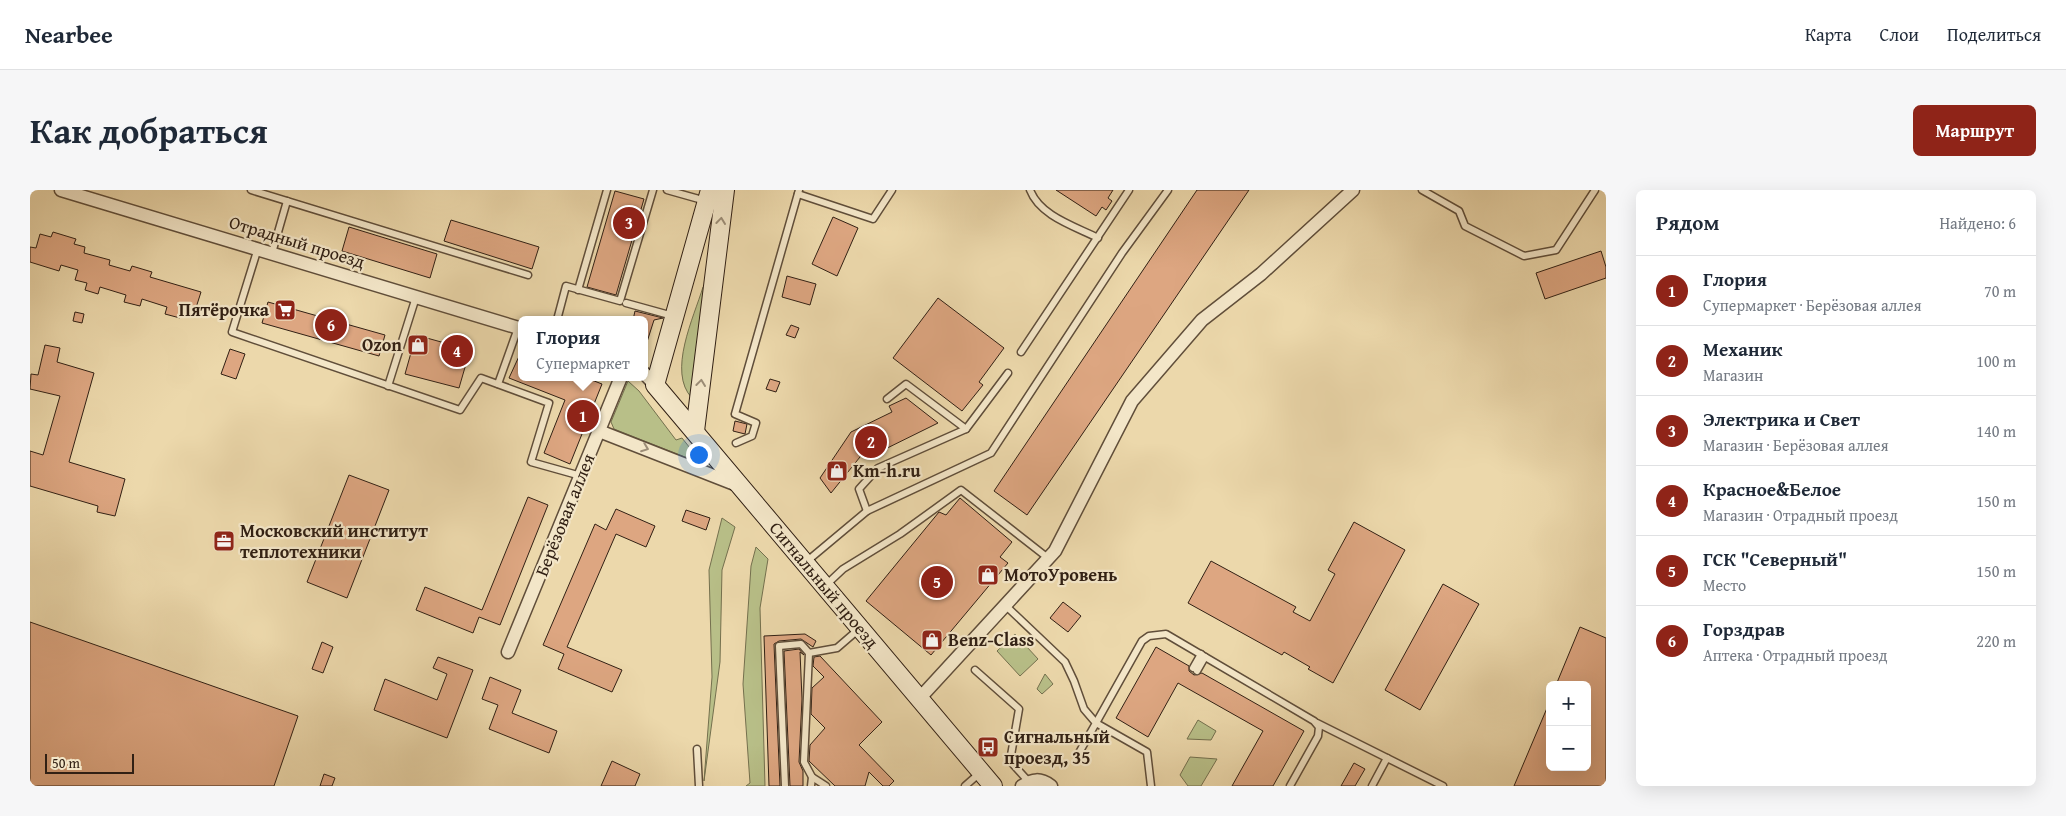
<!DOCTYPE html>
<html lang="ru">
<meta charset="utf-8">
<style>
body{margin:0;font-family:"Gentium Book Plus",serif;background:#f6f6f7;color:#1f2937}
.controls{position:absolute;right:15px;bottom:15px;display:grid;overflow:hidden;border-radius:8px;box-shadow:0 5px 20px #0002}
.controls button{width:45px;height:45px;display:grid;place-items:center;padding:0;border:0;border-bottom:1px solid #e0e1e3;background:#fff;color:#1f2937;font:25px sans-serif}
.scale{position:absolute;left:15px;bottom:12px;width:89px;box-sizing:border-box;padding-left:5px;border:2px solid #312014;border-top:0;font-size:14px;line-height:18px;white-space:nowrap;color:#312014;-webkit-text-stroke:4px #f3e6c8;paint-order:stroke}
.you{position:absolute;left:668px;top:264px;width:18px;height:18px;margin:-12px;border:4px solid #fff;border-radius:50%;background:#1a73e8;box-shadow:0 0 0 8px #1a73e833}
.badge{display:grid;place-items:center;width:32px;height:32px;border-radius:50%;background:#8f2418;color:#fff;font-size:16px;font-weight:700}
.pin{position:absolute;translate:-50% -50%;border:2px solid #fff;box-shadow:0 1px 5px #0006}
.popup{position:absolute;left:488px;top:126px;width:130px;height:65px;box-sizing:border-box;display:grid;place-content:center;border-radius:8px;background:#fff;filter:drop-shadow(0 1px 4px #0005);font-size:16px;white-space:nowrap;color:#747a83}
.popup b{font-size:19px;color:#1f2937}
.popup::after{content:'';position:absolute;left:50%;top:100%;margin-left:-10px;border:10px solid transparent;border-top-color:#fff}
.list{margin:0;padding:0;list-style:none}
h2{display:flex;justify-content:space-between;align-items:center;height:65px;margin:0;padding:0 20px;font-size:21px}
h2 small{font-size:16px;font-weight:400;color:#747a83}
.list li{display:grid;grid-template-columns:32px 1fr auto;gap:15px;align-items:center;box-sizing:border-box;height:70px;padding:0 20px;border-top:1px solid #e0e1e3}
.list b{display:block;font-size:19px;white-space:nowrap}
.list p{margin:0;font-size:16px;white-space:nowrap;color:#747a83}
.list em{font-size:16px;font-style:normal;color:#747a83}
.map{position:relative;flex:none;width:1576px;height:596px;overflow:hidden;border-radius:8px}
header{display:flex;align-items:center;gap:30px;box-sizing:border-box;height:70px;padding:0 25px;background:#fff;border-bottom:1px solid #e0e1e3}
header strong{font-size:24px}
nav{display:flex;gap:28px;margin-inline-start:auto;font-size:18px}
.intro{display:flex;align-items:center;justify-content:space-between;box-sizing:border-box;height:120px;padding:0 30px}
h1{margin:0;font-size:35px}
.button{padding:12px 22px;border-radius:8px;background:#8f2418;color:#fff;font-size:18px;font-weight:700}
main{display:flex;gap:30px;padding:0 30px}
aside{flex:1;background:#fff;border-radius:8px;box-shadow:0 5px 20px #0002}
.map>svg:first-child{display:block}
</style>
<header>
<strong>Nearbee</strong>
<nav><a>Карта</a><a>Слои</a><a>Поделиться</a></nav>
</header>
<div class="intro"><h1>Как добраться</h1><a class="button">Маршрут</a></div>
<main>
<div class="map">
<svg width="1576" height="596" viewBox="0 0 1576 596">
<rect width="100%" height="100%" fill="#ecd8ab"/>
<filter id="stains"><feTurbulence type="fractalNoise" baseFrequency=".004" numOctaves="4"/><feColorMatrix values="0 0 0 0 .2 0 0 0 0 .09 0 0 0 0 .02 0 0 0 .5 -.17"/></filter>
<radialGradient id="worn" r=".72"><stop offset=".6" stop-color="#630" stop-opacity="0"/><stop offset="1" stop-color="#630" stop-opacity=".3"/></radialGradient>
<g fill="#b8bf88" stroke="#74704e">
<path d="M673,97L677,98L662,208C637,182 664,127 673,97Z"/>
<polygon points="598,191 609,201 646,250 652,248 668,268 665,271 584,239 581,232"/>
<polygon points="692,328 705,337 692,380 690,472 674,591 682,487 679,380"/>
<polygon points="726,357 738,369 730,418 735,596 716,596 720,593 713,494 721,376"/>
<polygon points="985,444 1008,469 990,486 967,461"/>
<polygon points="1015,484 1023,494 1012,504 1007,499"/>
<polygon points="1168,530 1186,541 1181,550 1157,549"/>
<polygon points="1160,567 1187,569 1171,596 1158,596 1150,585"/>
</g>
<g fill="#dda681" stroke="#312014">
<polygon points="1026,0 1083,0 1078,8 1082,11 1076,20 1072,17 1066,26"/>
<polygon points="1167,0 1219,0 997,325 964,301"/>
<polygon points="585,1 614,9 586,105 557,97"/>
<polygon points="803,27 828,38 807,86 782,74"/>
<polygon points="421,30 509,57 502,79 414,51"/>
<polygon points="319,37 407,64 400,88 312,61"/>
<polygon points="23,42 46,49 44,54 55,57 54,63 80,70 79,75 100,81 102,76 122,82 120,87 171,102 164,124 152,121 150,128 135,124 137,117 112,109 110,116 94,112 96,105 70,97 68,104 55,100 57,93 45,90 48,80 31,75 29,81 0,72 0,57 6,58 10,44 21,47"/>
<polygon points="1571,61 1576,77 1576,88 1515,109 1506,83"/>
<polygon points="757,86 786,94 780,115 752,107"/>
<polygon points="908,108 974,158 949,192 953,195 932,221 863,168"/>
<polygon points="238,112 355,145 349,166 232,133"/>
<polygon points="605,121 633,128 624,130 616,155 614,154 614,130 603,130"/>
<polygon points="45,122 54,124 52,133 43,131"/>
<polygon points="761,135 769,138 765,148 756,145"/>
<polygon points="386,145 440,160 429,198 375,184"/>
<polygon points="15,155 30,158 27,172 64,183 39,272 95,289 85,326 67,322 68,316 0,296 0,261 13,265 30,206 0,199 1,184 8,185"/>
<polygon points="200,159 215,164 206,189 191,184"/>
<polygon points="491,162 492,187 554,187 572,194 540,274 514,263 535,210 479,188"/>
<polygon points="740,189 750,192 746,202 736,199"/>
<polygon points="876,208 908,233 837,268 834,262 801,303 790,288 821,242 862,222 859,216"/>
<polygon points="705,231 717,234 715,244 703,241"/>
<polygon points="319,285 359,300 317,408 277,392"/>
<polygon points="498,307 518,315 470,435 449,427 443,443 386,420 395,397 452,420"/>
<polygon points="930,308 982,352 970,367 978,373 901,465 836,411 909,322 916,325"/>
<polygon points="586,319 625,336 616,357 586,344 537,457 592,480 582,502 528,479 534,464 513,455 565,334 576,340"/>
<polygon points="656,320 680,328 676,340 652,331"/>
<polygon points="1324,332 1375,360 1303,493 1278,479 1280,477 1254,462 1252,465 1158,413 1181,371 1266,417 1263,422 1280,431 1305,384 1298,380"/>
<polygon points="1413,394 1449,414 1390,520 1355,500"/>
<polygon points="1033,412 1051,426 1038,442 1020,428"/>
<polygon points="0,432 268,526 244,596 0,596"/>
<polygon points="1550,437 1576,448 1576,596 1484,596 1520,511 1520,577 1557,577 1557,495 1526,495"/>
<polygon points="775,444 786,451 783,457 771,449 749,451 744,454 750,596 739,596 734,446"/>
<polygon points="292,452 303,457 293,483 282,479"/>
<polygon points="1126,457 1159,476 1159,481 1164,485 1172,483 1274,541 1243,596 1202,596 1233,541 1148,493 1118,547 1086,528"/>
<polygon points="769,459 774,465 770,462 772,509 769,572 773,581 773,596 760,596 754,461"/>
<polygon points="790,466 852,532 829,555 864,591 859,596 853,596 839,582 835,596 805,596 779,571 780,555 795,538 781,524 782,498 794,487 783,476 784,467"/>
<polygon points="408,467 443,480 417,548 344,520 355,489 407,510 417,484 403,478"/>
<polygon points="460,487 491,500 482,523 527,541 519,563 459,539 468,515 452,509"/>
<polygon points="582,571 610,584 605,596 571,596"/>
<polygon points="1324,573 1335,579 1325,596 1311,596"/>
<polygon points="294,584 305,588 302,596 290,596"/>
</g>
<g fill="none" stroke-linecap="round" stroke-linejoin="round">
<g stroke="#604e3a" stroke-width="9">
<g id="service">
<polyline points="221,0 498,85"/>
<polyline points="637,0 676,11"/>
<path d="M1000,0C1010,26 1044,36 1068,48"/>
<polyline points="1392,0 1429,21 1435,36 1494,66 1526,60 1565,0"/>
<polyline points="768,4 843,29 862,0"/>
<polyline points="228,58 202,142 430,220 451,188 519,213 501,272 551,286"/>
<polyline points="242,63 257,11"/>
<polyline points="548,100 577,0"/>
<polyline points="596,113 643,126"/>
<polyline points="527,130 536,96 590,111 623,0"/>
<polyline points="991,162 1099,0"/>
<polyline points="468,194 488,138"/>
<polyline points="358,196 386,107"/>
<polyline points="857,209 876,194 936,239"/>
<polyline points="706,253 722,246 726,233 705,224 769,0"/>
<polyline points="837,321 829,299 848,278 936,239 978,183"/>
<polyline points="776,372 837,321 961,263 1092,63 1138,0"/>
<polyline points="796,395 813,379 870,344 931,300 1018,368"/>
<polyline points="975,415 1035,472 1044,491 1054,519 1066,533 1050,561"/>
<polyline points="779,463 807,458 829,439"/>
<polyline points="1163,478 1171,464"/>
<polyline points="945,480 989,519 980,571 999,592"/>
<polyline points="1167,481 1175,467"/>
<polyline points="1287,533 1357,568"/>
<polyline points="667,559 669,596"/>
<polyline points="782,587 796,596"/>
<polyline points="755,596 749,456 771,454 779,463 774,572 782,587 781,596"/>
<polyline points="935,596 951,582"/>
<polyline points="1121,596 1117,562 1066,533 1112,451 1119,446 1136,444 1284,531 1289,537 1288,546 1260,596"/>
<polyline points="1342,596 1357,568 1413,596"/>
</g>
</g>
<g stroke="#604e3a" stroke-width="15">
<g id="minor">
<polyline points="31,0 492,139"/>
<polyline points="614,183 625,195"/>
<polyline points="569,241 707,295"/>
<polyline points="478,462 591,187"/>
<polyline points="889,509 1025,361 1102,211 1172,130 1231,84 1323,0"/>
<path d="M992,596C1003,589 1010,588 1021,596"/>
</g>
</g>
<g stroke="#312014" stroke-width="20">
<g id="secondary">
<polyline points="680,0 625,195 963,596"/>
<polyline points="665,241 695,0"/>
</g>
</g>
<use href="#service" stroke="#f3e6c8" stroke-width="6"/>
<use href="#minor" stroke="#f3e6c8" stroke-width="12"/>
<use href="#secondary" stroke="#f3e6c8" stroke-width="18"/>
</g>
<defs><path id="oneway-chevron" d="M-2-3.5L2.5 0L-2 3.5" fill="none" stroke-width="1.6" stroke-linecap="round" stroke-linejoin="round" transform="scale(1.25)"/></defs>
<g stroke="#9c8d77">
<use href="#oneway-chevron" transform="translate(691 31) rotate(-83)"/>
<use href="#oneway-chevron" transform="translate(671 193) rotate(-83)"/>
<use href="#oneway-chevron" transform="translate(615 258) rotate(21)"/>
</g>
<defs>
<g id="supermarket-square" transform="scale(1.125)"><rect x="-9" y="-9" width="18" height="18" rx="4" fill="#8f2418" stroke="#f3e6c8"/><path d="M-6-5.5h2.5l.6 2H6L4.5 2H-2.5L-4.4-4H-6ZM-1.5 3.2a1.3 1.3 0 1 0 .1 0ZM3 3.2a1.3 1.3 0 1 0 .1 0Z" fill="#fff"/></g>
<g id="shop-square" transform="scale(1.125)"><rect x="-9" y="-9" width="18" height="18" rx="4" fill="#8f2418" stroke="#f3e6c8"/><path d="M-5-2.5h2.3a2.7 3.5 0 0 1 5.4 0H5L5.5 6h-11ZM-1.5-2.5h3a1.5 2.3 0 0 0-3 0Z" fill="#fff"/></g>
<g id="office-square" transform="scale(1.125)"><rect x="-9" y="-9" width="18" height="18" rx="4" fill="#8f2418" stroke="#f3e6c8"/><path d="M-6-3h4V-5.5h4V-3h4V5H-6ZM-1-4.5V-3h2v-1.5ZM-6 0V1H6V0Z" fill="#fff"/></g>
<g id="bus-square" transform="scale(1.125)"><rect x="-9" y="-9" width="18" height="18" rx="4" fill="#8f2418" stroke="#f3e6c8"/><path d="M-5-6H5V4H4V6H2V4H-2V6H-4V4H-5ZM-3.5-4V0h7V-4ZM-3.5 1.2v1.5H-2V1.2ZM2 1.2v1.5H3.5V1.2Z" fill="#fff"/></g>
</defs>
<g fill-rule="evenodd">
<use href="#supermarket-square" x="255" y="120"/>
<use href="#shop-square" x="388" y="155"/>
<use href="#shop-square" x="807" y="281"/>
<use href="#office-square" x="194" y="351"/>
<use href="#shop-square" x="958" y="385"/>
<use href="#shop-square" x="902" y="450"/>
<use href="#bus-square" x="958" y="557"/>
</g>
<g text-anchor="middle" stroke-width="4.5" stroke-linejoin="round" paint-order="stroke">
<g font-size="18" fill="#312014" stroke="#f3e6c8">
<text transform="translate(267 52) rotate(17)" y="6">Отрадный проезд</text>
<text transform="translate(535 325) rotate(-68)" y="6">Берёзовая аллея</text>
<text transform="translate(794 395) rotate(50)" y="6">Сигнальный проезд</text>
</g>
<g font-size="18" font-weight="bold" fill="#312014" stroke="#f3e6c8" text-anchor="start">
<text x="239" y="126" text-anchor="end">Пятёрочка</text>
<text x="372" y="161" text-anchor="end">Ozon</text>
<text x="823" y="287">Km-h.ru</text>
<text x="210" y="347">Московский институт<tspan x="210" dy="21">теплотехники</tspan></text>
<text x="974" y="391">МотоУровень</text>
<text x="918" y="456">Benz-Class</text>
<text x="974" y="553">Сигнальный<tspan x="974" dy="21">проезд, 35</tspan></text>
</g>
</g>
<rect width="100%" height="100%" filter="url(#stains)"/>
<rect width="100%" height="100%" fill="url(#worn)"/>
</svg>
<div class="controls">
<button>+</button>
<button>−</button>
</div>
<div class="scale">50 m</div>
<div class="you"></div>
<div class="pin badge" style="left:553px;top:226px">1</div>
<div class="popup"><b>Глория</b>Супермаркет</div>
<div class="pin badge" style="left:841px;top:252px">2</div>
<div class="pin badge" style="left:599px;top:33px">3</div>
<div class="pin badge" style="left:427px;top:161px">4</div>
<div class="pin badge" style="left:907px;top:392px">5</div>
<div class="pin badge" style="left:301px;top:135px">6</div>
</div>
<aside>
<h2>Рядом<small>Найдено: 6</small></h2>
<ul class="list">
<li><span class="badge">1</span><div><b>Глория</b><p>Супермаркет · Берёзовая аллея</p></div><em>70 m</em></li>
<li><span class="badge">2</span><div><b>Механик</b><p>Магазин</p></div><em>100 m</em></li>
<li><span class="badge">3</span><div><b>Электрика и Свет</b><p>Магазин · Берёзовая аллея</p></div><em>140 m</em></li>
<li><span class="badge">4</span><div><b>Красное&amp;Белое</b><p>Магазин · Отрадный проезд</p></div><em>150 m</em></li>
<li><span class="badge">5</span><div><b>ГСК &quot;Северный&quot;</b><p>Место</p></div><em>150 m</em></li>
<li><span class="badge">6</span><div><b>Горздрав</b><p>Аптека · Отрадный проезд</p></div><em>220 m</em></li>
</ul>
</aside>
</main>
